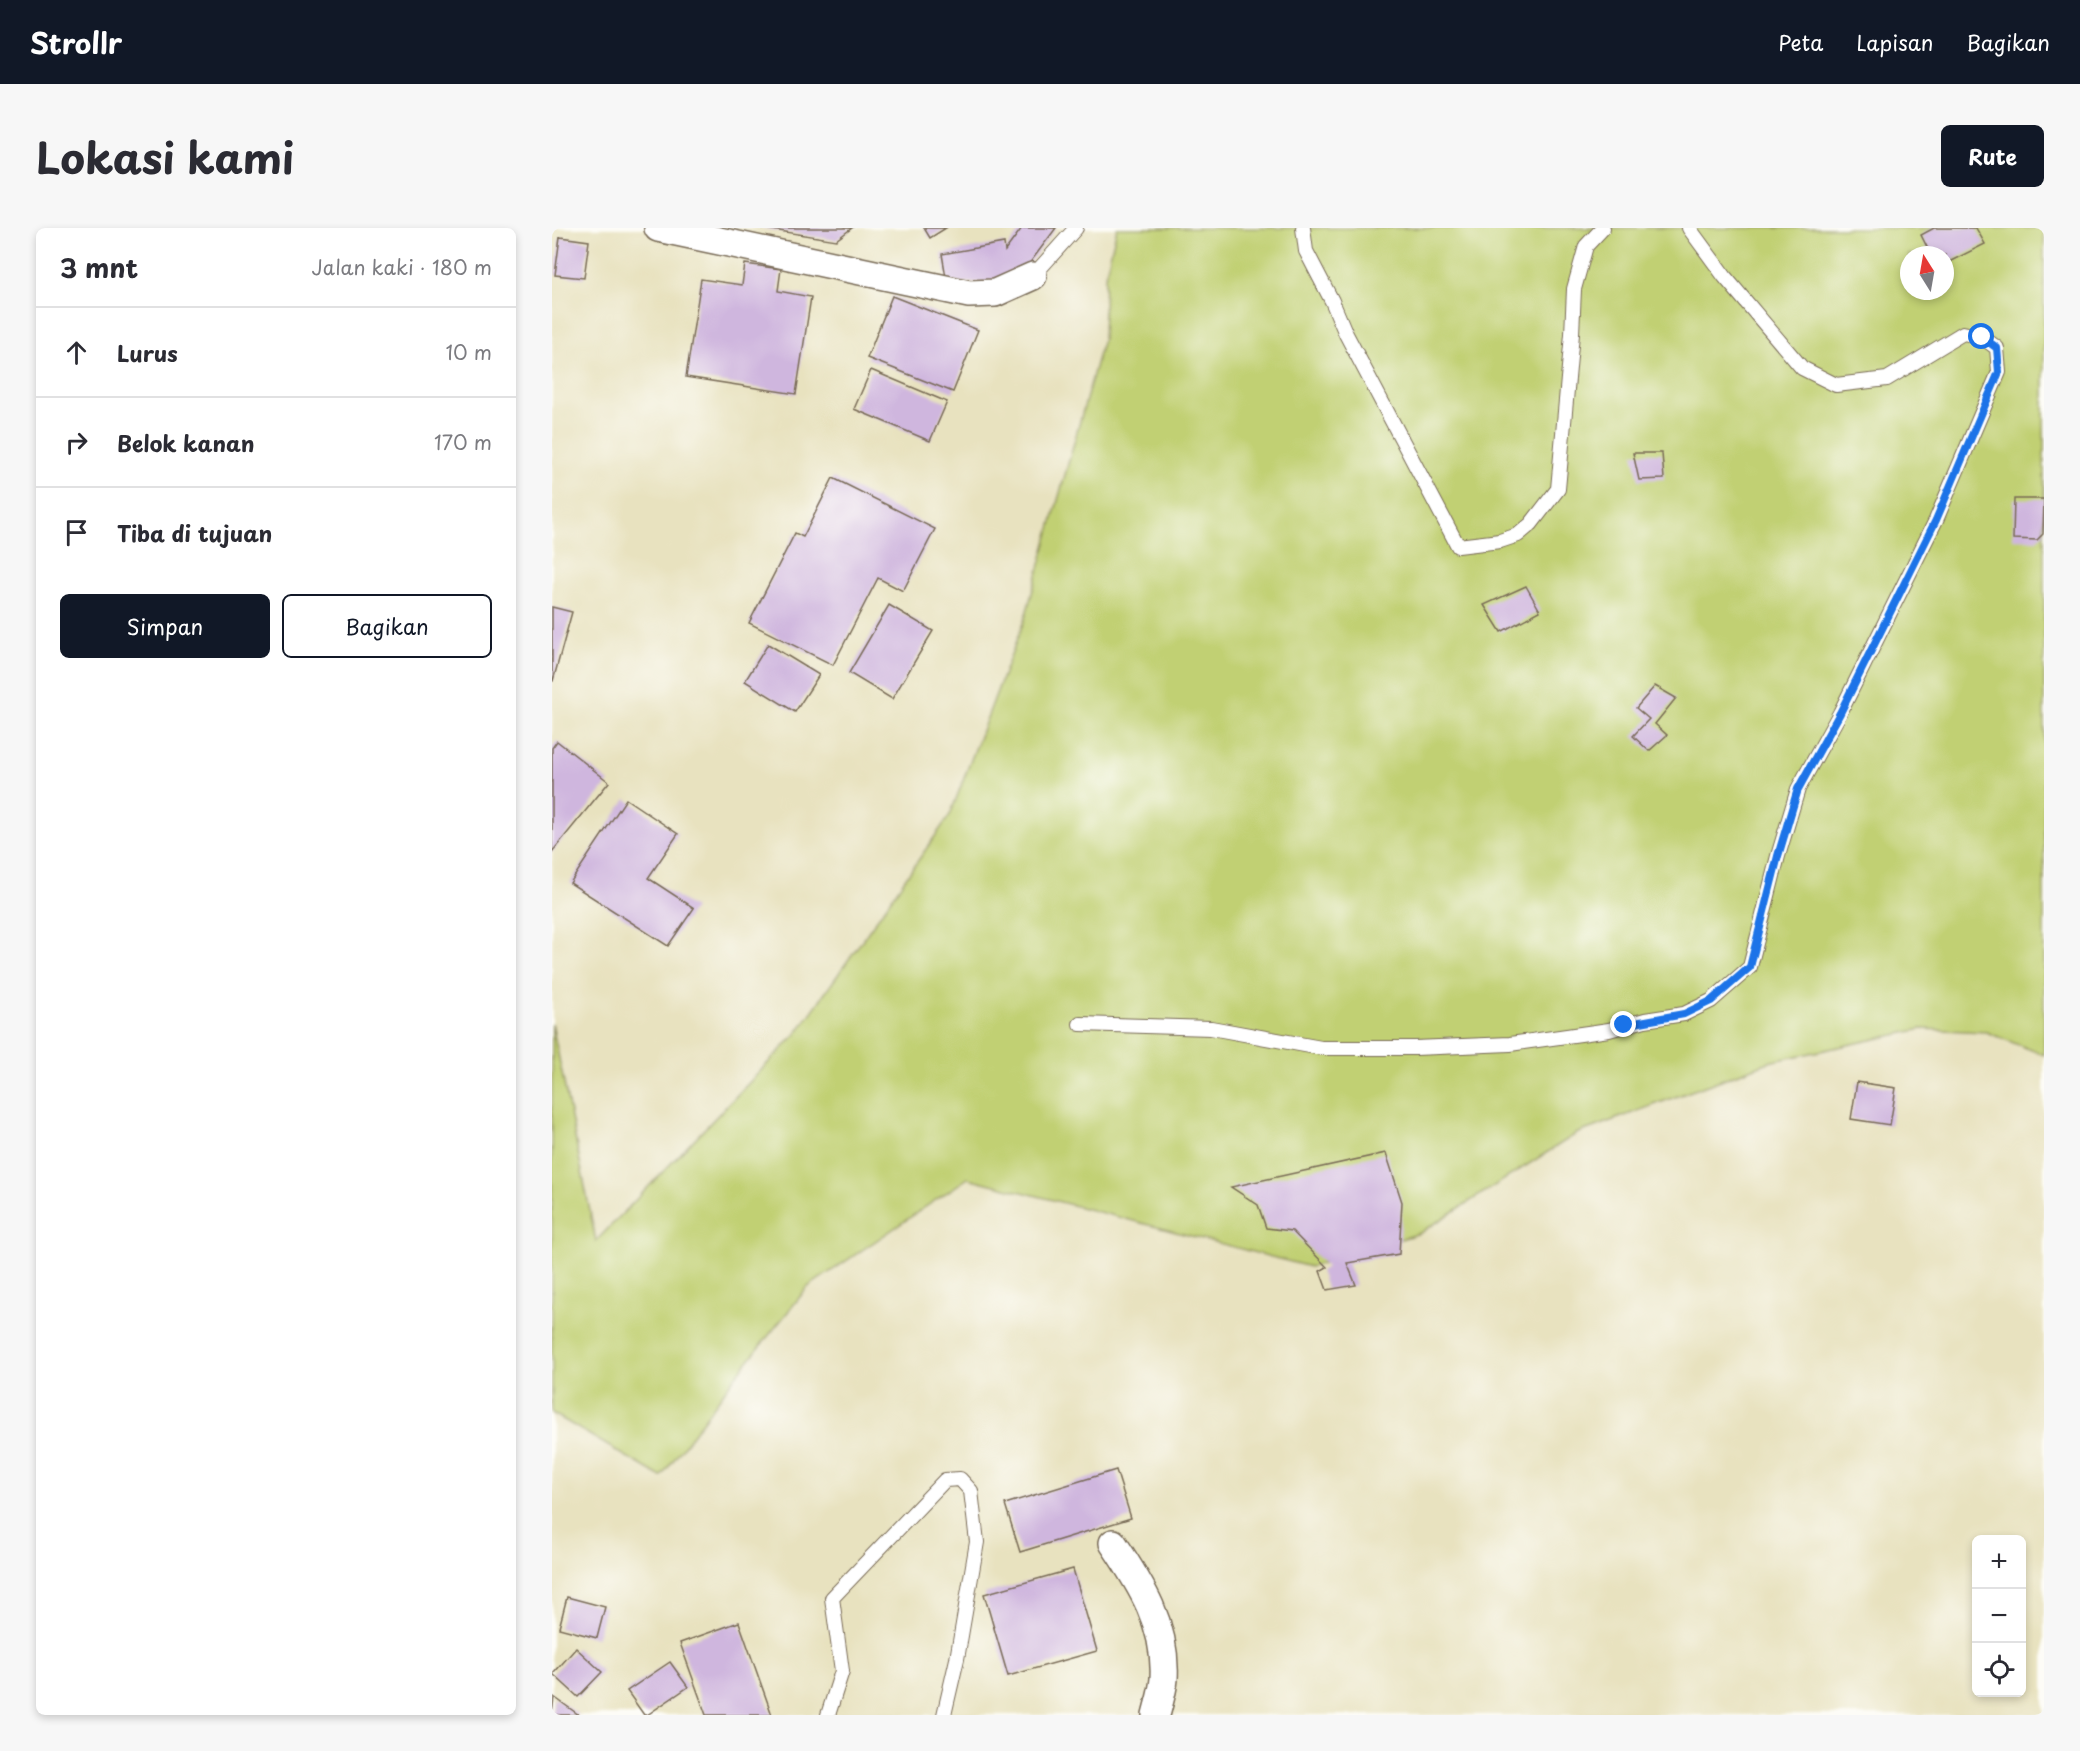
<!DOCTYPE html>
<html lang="id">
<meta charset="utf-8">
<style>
body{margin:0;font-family:"Playpen Sans",sans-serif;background:#f7f7f7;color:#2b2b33}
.controls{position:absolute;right:18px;bottom:18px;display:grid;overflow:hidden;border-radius:9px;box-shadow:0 3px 9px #0003}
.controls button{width:54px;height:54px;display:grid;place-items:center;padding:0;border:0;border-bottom:2px solid #e1e1e2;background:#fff;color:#2b2b33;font:30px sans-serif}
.compass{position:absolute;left:1348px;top:18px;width:54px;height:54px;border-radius:50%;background:#fff;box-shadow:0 3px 9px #0003;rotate:349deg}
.stop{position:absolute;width:18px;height:18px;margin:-14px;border:4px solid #1a73e8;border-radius:50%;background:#fff}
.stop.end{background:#1a73e8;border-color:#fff;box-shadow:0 2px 6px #0008}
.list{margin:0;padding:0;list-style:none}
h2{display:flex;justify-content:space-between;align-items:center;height:78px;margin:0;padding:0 24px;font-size:26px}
h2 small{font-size:20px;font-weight:400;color:#7c7c81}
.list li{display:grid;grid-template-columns:39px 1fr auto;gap:18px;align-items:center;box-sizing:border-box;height:90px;padding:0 24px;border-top:2px solid #e1e1e2}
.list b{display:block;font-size:22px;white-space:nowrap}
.list em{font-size:20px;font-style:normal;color:#7c7c81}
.actions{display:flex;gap:12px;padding:18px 24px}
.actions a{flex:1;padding:14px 0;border:2px solid #111827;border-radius:9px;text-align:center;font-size:21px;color:#111827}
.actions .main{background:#111827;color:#fff}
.icon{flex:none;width:33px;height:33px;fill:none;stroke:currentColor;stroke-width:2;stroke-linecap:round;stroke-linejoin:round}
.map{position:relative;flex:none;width:1492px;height:1487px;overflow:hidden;border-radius:9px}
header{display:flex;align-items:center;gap:36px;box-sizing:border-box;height:84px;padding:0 30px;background:#111827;color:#fff}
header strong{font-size:28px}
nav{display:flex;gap:33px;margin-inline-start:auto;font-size:21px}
.intro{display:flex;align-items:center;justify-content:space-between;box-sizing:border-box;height:144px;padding:0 36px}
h1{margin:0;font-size:42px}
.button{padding:15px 27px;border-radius:9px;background:#111827;color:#fff;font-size:21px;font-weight:700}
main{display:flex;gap:36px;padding:0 36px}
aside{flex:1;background:#fff;border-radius:9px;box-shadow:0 3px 9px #0003}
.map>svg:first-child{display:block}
</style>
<header>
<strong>Strollr</strong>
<nav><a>Peta</a><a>Lapisan</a><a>Bagikan</a></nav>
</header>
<div class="intro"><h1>Lokasi kami</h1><a class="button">Rute</a></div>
<main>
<aside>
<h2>3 mnt<small>Jalan kaki · 180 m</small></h2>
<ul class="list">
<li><svg class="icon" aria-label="ahead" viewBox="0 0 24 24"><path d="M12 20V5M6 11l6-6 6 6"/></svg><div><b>Lurus</b></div><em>10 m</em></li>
<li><svg class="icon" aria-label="right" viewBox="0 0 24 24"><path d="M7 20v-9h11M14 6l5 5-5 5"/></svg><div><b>Belok kanan</b></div><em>170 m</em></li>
<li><svg class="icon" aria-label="arrive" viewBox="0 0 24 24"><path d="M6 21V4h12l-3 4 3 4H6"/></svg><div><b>Tiba di tujuan</b></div></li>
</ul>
<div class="actions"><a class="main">Simpan</a><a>Bagikan</a></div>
</aside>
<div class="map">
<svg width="1492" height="1487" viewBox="0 0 1492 1487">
<rect width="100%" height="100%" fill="#fdfcf7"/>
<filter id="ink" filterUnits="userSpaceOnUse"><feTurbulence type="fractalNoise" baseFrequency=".0167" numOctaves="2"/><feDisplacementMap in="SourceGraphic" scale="12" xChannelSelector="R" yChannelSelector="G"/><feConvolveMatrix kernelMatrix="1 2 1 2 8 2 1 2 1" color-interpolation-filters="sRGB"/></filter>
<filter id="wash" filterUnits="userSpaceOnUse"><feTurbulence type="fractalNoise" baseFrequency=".008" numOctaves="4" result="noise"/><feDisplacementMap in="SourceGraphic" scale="24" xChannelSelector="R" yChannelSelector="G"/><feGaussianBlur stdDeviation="1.35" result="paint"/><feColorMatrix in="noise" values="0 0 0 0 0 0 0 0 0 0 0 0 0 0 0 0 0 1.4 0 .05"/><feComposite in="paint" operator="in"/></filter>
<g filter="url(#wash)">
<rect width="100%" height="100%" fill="#e8e2bf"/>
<path fill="#c1d073" stroke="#7e7d48" stroke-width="1.5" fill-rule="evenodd" d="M565,0H1492V827L1434,804L1370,801L1217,834L1024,906L868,1005L758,1039L416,950L256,1059L183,1149L109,1249L0,1185V796L44,1013L245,805L398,587L473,390L551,111L553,49ZM1357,27H1393V63H1357Z"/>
<g id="blocks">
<g fill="#cfb6de">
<polygon points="208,0 300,0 284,12"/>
<polygon points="372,0 394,0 378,10"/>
<polygon points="470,0 504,0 468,48 460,54 395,55 390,26 452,15 453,23"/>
<polygon points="1382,0 1424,0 1433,16 1393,36 1393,27 1379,27 1369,7"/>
<polygon points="8,9 37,13 32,50 3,47"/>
<polygon points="193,36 229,41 226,63 259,69 244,166 134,149 149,51 190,57"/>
<polygon points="340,68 426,102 401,164 315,130"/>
<polygon points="319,142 395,174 378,213 302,181"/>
<polygon points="1081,225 1110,225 1112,251 1087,252"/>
<polygon points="281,250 383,301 351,363 326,350 281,437 197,395 243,305 251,309"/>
<polygon points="1462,271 1492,271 1491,306 1485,312 1461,311"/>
<polygon points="974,358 988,383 949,404 932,377"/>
<polygon points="337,377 381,403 340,471 297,445"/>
<polygon points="0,379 20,384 1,453 0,453"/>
<polygon points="216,416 267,447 243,484 193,453"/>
<polygon points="1103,458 1124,470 1103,496 1115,507 1097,523 1081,508 1097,491 1084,480"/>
<polygon points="5,513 57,554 0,624 0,520"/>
<polygon points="74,571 126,606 96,650 142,680 116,718 18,655"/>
<polygon points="1305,854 1344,860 1338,897 1299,891"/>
<polygon points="834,925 850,974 847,1026 795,1035 804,1057 775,1062 768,1043 775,1039 740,1003 714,1000 706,977 679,959"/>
<polygon points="564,1242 579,1290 468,1324 453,1276"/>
<polygon points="521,1341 545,1423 456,1448 432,1366"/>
<polygon points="15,1369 53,1379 45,1410 7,1400"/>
<polygon points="187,1394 220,1487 154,1487 128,1415"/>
<polygon points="24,1420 50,1444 26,1469 1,1446"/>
<polygon points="118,1434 136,1459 95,1487 92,1487 75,1463"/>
<polygon points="2,1469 27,1487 0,1487"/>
</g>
</g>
</g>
<g filter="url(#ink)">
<use href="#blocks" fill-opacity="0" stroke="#786a56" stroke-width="1.5"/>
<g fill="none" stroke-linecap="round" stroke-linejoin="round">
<g stroke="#786a56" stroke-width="16">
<g id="lane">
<polyline points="751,0 754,23 780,73 794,106 906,318 948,313 966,307 979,296 1006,261 1020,106 1022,61 1034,18 1051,0"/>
<polyline points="481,48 524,0"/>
<polyline points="528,796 659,800 769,820 863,820 958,816 1057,802 1093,792 1132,786 1159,773 1198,739 1226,628 1246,561 1288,485 1384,292 1447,144 1445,120 1430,109 1411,105 1335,151 1284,157 1250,140 1173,49 1137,0"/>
<polyline points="276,1487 290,1443 280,1370 393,1252 408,1251 419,1263 425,1314 405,1431 392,1487"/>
</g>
</g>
<g stroke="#786a56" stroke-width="30">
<g id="street">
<polyline points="106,0 417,66 443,65 481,48"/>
<path d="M561,1315C589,1357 615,1397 612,1451C611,1463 607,1475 604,1487"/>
</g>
</g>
<use href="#lane" stroke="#fff" stroke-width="14"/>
<use href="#street" stroke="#fff" stroke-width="27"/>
</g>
</g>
<g fill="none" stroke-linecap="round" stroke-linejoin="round" filter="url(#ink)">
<polyline stroke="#1a73e8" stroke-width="8" points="1072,797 1132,786 1159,773 1198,739 1226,628 1246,561 1288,485 1384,292 1447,144 1445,120 1430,109"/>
</g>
</svg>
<div class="controls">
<button>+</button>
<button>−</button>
<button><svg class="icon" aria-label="locate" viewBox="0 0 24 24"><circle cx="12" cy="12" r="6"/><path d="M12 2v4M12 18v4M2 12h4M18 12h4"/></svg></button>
</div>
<svg class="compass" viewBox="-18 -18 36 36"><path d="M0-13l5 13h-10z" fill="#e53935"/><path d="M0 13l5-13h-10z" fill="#7c7c81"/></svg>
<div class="stop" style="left:1430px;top:109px"></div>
<div class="stop end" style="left:1072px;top:797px"></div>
</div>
</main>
